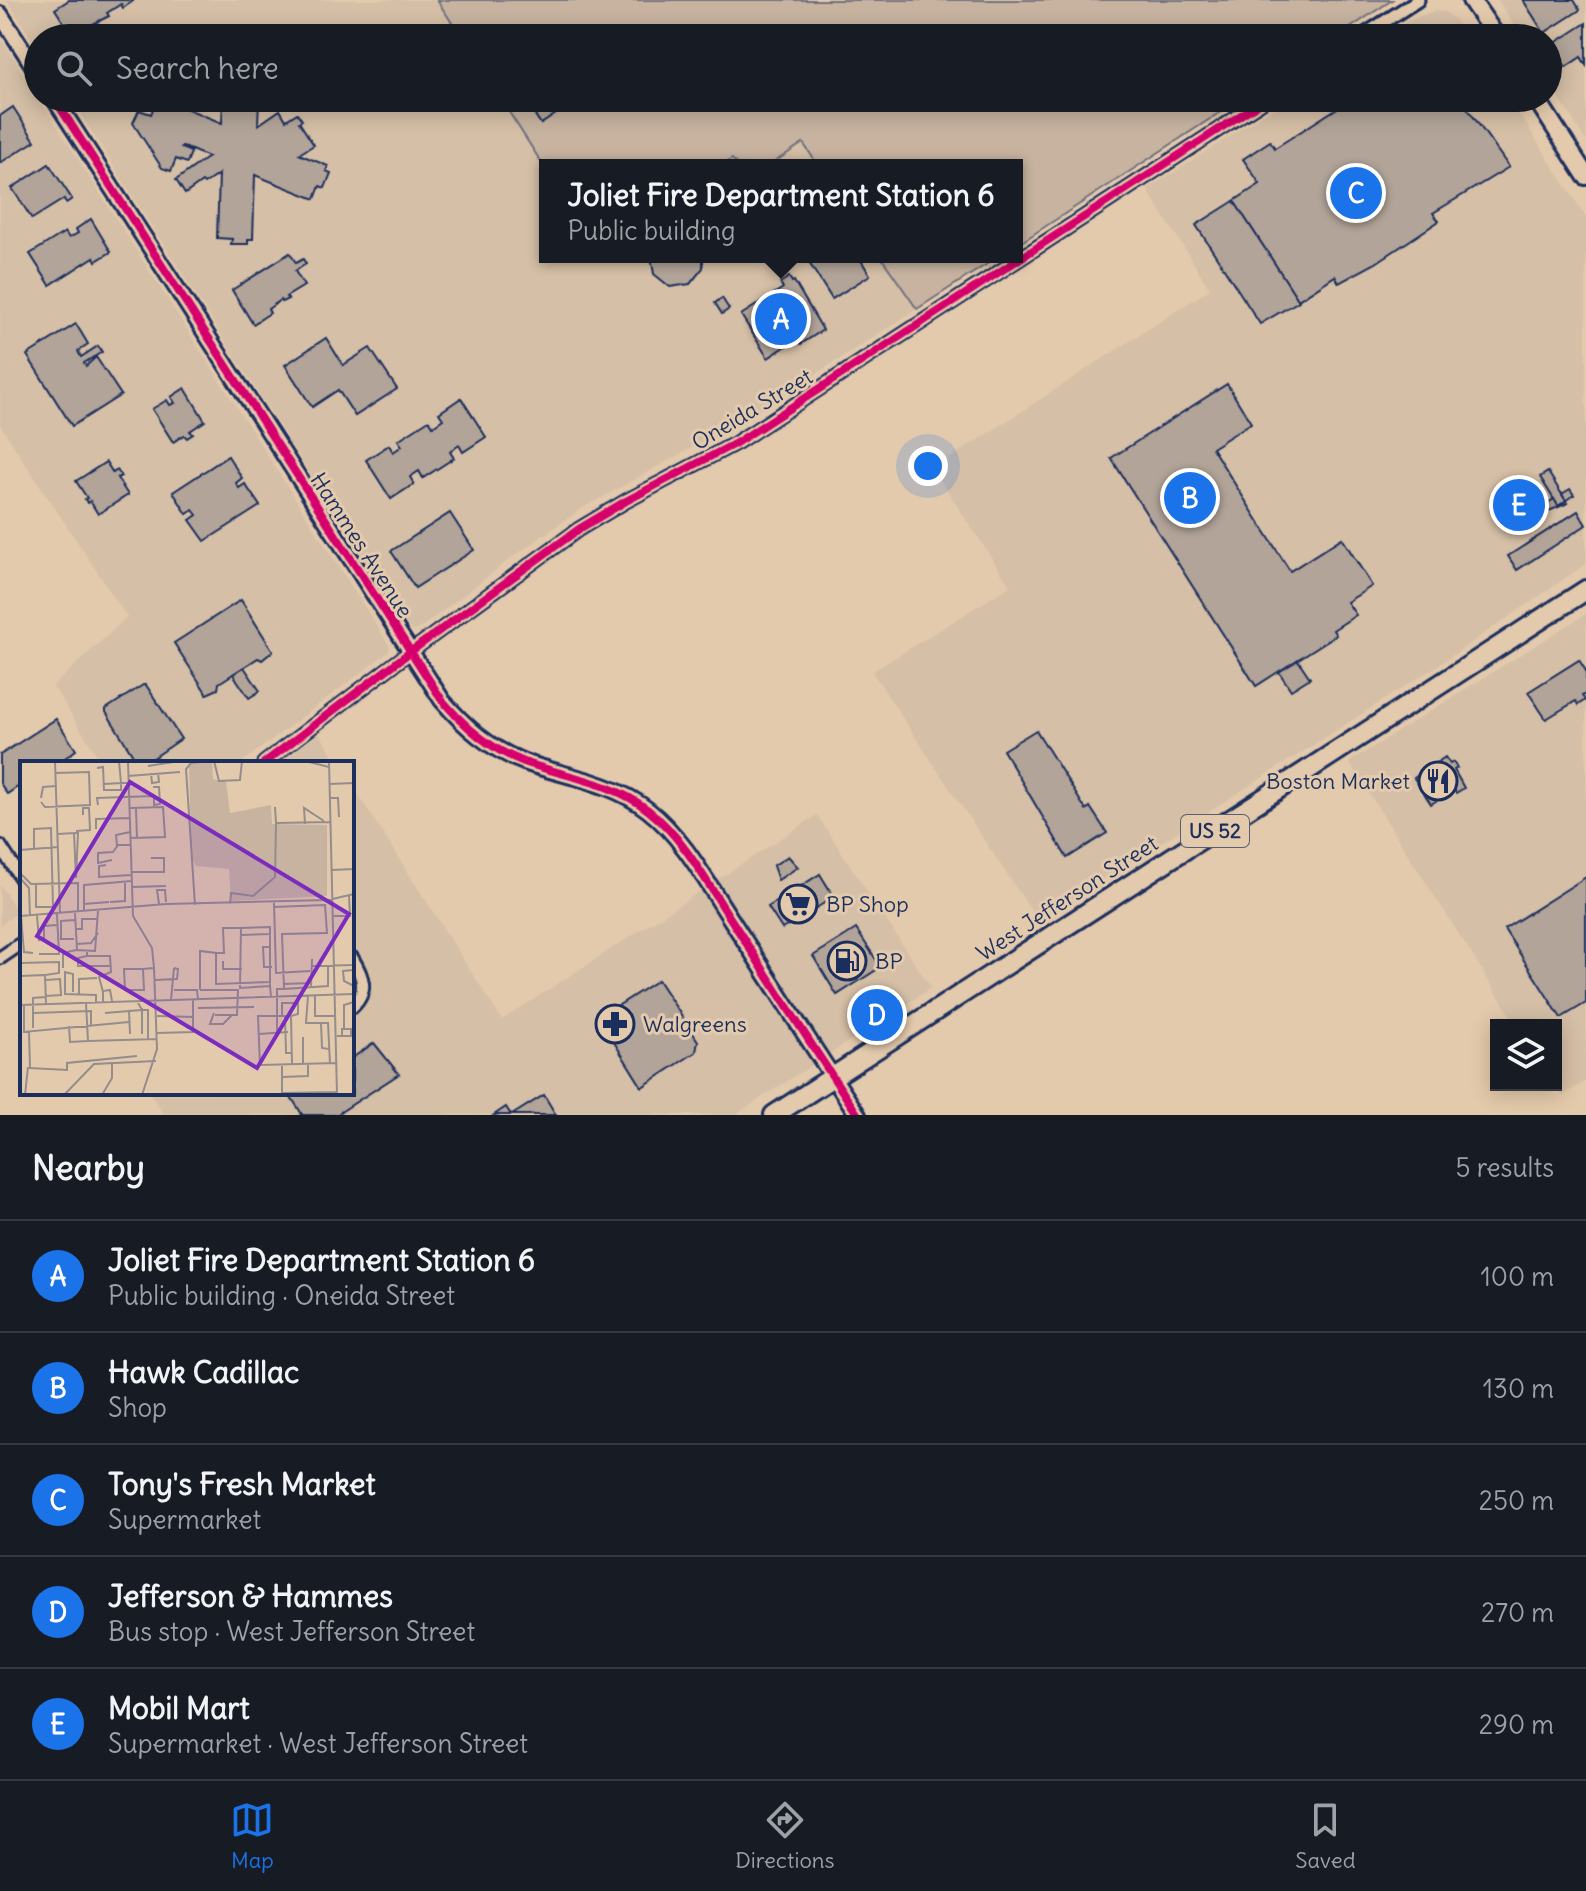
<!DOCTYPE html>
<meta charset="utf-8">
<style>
body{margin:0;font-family:Delius,sans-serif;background:#20242c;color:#f1f3f6}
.controls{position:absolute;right:24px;bottom:24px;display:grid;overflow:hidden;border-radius:0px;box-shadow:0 4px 20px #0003}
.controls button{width:72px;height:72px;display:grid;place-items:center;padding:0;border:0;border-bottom:2px solid #363941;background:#171b24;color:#f1f3f6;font:40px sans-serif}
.you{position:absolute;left:928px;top:466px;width:28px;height:28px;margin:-20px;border:6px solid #fff;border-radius:50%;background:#1a73e8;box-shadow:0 0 0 12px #1a73e833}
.badge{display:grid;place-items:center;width:52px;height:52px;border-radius:50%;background:#1a73e8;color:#fff;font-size:26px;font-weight:700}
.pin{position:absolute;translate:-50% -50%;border:4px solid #fff;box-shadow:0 2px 8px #0006}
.popup{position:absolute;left:539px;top:159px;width:484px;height:104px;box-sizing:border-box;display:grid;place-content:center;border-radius:0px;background:#171b24;filter:drop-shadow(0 2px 6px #0005);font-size:26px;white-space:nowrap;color:#9ea1a6}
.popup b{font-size:30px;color:#f1f3f6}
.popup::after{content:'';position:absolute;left:50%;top:100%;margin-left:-16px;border:16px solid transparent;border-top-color:#171b24}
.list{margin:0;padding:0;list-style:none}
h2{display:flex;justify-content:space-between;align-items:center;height:104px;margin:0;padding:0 32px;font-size:34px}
h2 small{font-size:26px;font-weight:400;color:#9ea1a6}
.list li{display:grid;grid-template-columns:52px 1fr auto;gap:24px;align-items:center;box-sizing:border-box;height:112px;padding:0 32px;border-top:2px solid #363941}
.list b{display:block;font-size:30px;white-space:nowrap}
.list p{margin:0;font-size:26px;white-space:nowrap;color:#9ea1a6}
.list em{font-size:26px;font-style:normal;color:#9ea1a6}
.icon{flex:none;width:44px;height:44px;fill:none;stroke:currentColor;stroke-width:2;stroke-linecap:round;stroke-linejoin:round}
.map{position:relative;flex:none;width:1586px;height:1115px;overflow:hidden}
.search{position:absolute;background:#171b24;box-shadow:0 4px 20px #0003;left:24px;right:24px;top:24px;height:88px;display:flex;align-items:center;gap:20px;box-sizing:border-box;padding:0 28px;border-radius:44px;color:#9ea1a6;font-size:30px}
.sheet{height:664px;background:#171b24}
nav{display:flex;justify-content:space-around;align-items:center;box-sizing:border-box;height:112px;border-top:2px solid #363941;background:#171b24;font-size:22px;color:#9ea1a6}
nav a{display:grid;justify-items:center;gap:4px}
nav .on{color:#1a73e8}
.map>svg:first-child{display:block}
</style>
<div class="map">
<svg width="1586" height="1115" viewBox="0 0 1586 1115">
<rect width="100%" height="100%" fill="#e4caac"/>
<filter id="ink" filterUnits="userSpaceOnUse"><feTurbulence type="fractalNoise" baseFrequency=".0125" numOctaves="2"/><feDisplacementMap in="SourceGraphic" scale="16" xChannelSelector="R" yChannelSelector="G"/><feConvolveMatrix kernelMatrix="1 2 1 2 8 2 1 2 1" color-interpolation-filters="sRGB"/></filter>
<g filter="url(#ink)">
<g fill="#d5bfa6">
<polygon points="7,0 1392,0 1335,38 38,38 38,49"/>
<polygon points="1498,0 1586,0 1586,141 1548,80 1548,38 1522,38"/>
<polygon points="1434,11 1445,12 1454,19 1469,38 1382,38 1408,21"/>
<polygon points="0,37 389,645 389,651 383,656 241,763 102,763 53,686 127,617 0,425"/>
<polygon points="70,98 1242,98 1017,245 1017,165 545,165 545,257 998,257 758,411 581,509 510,559 422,627 413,631 406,625"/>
<polygon points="1289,98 1509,98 1586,217 1586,564 1443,662 1038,921 872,672 1010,586 933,469 1210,289 1147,189"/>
<polygon points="1586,614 1586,1081 1562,1096 1555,1085 1556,1025 1517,1025 1349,762"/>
<polygon points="319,733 338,763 279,763"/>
<polygon points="352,785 502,1020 817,815 931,988 735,1115 164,1115 150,1093 352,1093 352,981 356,978 352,971"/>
<polygon points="0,885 18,913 0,925"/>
</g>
<g fill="#c7b3a0" stroke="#71717f" stroke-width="2">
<polygon points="437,0 1392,0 1335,38 462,38"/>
<polygon points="500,98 1242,98 1017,245 1017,165 818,165 803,143 770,165 737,165 732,159 723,165 545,165 545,168"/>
<polygon points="881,257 998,257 917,309"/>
</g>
<g fill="#b2a498" stroke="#1b2f5e" stroke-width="2">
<polygon points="69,0 132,0 133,1 123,8 121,4 107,13 109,16 83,29 85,32 72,35 55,9"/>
<polygon points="1523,0 1574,0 1580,10 1544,33"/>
<polygon points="1586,23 1586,65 1581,57 1566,67 1552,45"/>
<polygon points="223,98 259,98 258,125 280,110 286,120 297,113 302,120 299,122 314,145 299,154 328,166 326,171 331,173 325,188 320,186 315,199 255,175 253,239 248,239 248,244 231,244 232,239 217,238 219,174 204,184 202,182 185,194 176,180 208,157 182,146 181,148 191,152 187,163 176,159 171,171 162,168 133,123 139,110 151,114 156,102 161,104 163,99 222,123"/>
<polygon points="533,98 545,98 556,114 541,124 526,102"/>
<polygon points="1353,98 1460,98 1509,167 1433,213 1439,221 1376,263 1339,283 1335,276 1298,300 1234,201 1260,184 1243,159 1270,141 1275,148"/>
<polygon points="13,107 35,141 0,163 0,116"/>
<polygon points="49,164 72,199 66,203 64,199 32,219 12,188"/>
<polygon points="1234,201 1299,301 1260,324 1196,225"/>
<polygon points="91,219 111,252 96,261 94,257 50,285 30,254 65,232 69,238 78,233 76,229"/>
<polygon points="290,253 296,263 303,259 306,264 295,271 304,286 286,297 288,299 282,302 281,300 268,309 270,313 253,324 232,290"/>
<polygon points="651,257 703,257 703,268 690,284 670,287 654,274"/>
<polygon points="808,257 859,257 870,275 832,299 806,258"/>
<polygon points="789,277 792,282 794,281 823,330 801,344 797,339 768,358 741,315 783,288 780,283"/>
<polygon points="722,298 729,309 722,314 715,303"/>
<polygon points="76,324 88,344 78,351 81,357 98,346 102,352 84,363 86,366 96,357 121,395 72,426 27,355"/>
<polygon points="326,338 343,365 370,348 397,389 355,416 338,390 312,407 285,365"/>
<polygon points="1227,384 1251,423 1212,448 1290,571 1342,538 1372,586 1347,602 1356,615 1333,630 1336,635 1256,686 1111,458"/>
<polygon points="185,388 205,421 190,431 193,434 187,438 184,435 173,442 152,409 167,400 170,405 175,403 171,397"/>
<polygon points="461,398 486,437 463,452 459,445 450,452 454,458 423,478 419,471 410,477 414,484 391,499 366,460 389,445 393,452 402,446 398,440 429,420 433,426 443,419 439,413"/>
<polygon points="228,456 242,478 236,483 239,488 245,484 260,506 205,541 190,520 197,515 193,510 187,514 173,492"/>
<polygon points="106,462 113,473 117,470 121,476 117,478 128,495 98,514 90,501 87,503 85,499 87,498 76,481"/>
<polygon points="1548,472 1566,501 1558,506 1540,477"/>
<polygon points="1529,484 1534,487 1544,503 1506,525 1494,507"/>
<polygon points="1570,489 1574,495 1566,500 1568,503 1549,511 1545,505 1554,499 1558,506 1566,501 1562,494"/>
<polygon points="1578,511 1586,525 1517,570 1508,556"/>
<polygon points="450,513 474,550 415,588 391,551"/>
<polygon points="241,600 273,651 262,660 258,658 244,667 219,683 218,689 207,694 174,643"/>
<polygon points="1298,660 1310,678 1291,690 1279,672"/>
<polygon points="1579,660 1586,671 1586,694 1582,696 1585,700 1578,705 1576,701 1546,719 1528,692"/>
<polygon points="244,667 260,691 249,698 233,674"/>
<polygon points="143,685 146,685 181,739 146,763 138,763 106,712 106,709"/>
<polygon points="56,719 76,750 58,763 22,763 22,784 7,794 0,783 0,755"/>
<polygon points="1036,730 1086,810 1090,807 1107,833 1067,858 1003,750"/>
<polygon points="1445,757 1450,764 1453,762 1457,768 1454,770 1464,788 1456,793 1454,790 1431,804 1414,778"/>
<polygon points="788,856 798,867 778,880 773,866"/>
<polygon points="820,874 834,897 782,929 768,907"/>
<polygon points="1586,877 1586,1003 1561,1018 1504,929"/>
<polygon points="856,929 881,967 837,995 813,956"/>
<polygon points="658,980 698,1041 696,1052 642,1087 599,1018"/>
<polygon points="374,1043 399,1074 336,1115 300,1115 302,1114 291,1097 298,1093 352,1093 352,1058"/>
<polygon points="544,1095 556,1115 512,1115"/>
<polygon points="506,1107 511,1115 494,1115"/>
</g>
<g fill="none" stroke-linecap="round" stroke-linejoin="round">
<g stroke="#1b2f5e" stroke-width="17">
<g id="minor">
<polyline points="1359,38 1418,0"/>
<polyline points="264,763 410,652 579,529 626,501 736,443 1267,98"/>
<polyline points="0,846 22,880"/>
<polyline points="0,958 22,943"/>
<path d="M352,958C363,976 369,991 352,1007"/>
</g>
</g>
<g stroke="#1b2f5e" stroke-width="20">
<g id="tertiary">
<polyline points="0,14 38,73"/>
<path d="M54,98L442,700C465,727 490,749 524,762C566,777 611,781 648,810C684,838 707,883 732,921C774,986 815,1051 858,1115"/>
</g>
</g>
<g stroke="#1b2f5e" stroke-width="22">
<g id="secondary">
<polyline points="1471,0 1497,38"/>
<polyline points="1536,98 1586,176"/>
</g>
</g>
<g stroke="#1b2f5e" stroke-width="24">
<polyline id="primary" points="774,1115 1586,590"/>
</g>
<use href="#minor" stroke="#e4caac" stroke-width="11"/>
<use href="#tertiary" stroke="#e4caac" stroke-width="14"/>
<use href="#secondary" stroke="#e4caac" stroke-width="16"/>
<use href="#primary" stroke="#e4caac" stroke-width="18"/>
<g stroke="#e4caac" stroke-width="13">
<g id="cycleway">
<path d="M54,98L442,700C465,727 490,749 524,762C566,777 611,781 648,810C684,838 707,883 732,921C774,986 815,1051 858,1115"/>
<polyline points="264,763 410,652 579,529 626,501 736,443 1267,98"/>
</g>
</g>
<use href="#cycleway" stroke="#d6006c" stroke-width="8"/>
</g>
</g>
<defs>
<g id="restaurant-ring" transform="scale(2)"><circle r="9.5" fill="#e4caac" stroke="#1b2f5e" stroke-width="1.5"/><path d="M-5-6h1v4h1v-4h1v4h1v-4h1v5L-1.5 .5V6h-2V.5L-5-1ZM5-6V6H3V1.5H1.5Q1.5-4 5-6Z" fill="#1b2f5e"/></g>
<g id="supermarket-ring" transform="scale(2)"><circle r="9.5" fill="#e4caac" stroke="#1b2f5e" stroke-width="1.5"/><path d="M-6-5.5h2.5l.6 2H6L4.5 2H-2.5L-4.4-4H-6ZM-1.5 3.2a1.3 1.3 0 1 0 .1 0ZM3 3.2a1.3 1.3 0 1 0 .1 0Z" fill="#1b2f5e"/></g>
<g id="fuel-ring" transform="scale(2)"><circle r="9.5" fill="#e4caac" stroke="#1b2f5e" stroke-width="1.5"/><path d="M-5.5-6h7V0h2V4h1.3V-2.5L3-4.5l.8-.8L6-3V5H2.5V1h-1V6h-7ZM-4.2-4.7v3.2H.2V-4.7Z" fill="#1b2f5e"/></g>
<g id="pharmacy-ring" transform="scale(2)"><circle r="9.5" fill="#e4caac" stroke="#1b2f5e" stroke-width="1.5"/><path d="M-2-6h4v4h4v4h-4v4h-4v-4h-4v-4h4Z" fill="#1b2f5e"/></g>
</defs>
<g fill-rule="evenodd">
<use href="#restaurant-ring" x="1438" y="781"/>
<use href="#supermarket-ring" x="798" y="904"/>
<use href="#fuel-ring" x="847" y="961"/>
<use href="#pharmacy-ring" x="615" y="1024"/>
</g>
<g text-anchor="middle" stroke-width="6" stroke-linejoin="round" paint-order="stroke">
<rect fill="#e4caac" stroke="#575e75" stroke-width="2" x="1181" y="815" width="68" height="32" rx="6"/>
<g font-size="20" font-weight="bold" fill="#1b2f5e">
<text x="1215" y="838">US 52</text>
</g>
<g font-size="22" fill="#1b2f5e" stroke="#e4caac">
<text transform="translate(752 409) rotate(-31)" y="8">Oneida Street</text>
<text transform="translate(362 545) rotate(57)" y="8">Hammes Avenue</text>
<text transform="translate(1067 898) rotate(-33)" y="8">West Jefferson Street</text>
</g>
<g font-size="22" fill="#1b2f5e" stroke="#e4caac" text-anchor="start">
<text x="1410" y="789" text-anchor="end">Boston Market</text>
<text x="826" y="912">BP Shop</text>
<text x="875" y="969">BP</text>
<text x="643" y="1032">Walgreens</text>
</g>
</g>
<g transform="translate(20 761)">
<rect width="334" height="334" fill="#e4caac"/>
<path d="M169,0H192L193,18L206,21L210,52L251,44L252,63L307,64V135L211,140L209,108L176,105L171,96Z" fill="#c7b3a0"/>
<path fill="none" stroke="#948c8d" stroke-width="2" d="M35,0L40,153M108,0L113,155L132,187L134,207L137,288L122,334M194,0L199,20L220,19L222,0M285,0L309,6M309,0L317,334M309,1L334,0M128,5L160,0M77,7L83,6L84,29H101V22H109M131,12L132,22L139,21L138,12M108,15L160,11M84,23L101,22L99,0M309,23L334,22M21,37L23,26L36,25M310,37H318L319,56M21,41L25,46L70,44L69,11L36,12M78,44L77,37L134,35V44L140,43L139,26H133M255,46L256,62L311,61M110,47L143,46L145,76L110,77M116,48L117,77M285,63L284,47L304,60M76,68V58L110,57M56,70L70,69L69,47H63V54M110,71L96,74L97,84H110M38,73L54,72L56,117L58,72H54M38,86L0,89L1,113L11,123L58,122V151M14,88V68L31,67L33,146H16V122M92,99L78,102V92L93,91L98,84M86,104L79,105V116L111,114M312,109L333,108V102M111,111H144V97H131M0,117L9,127L10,155M112,126L146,125M90,141L105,140V120M254,141L256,212L290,210M64,143L89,141M139,143L137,129H145L146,141M210,143L211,132L233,135L255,116L256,62M175,144L166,8L171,2L190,0M254,146L305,144L307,172M64,150V124L112,120M55,152L57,189L75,190L78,150M17,154L19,179L24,177V165L37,164M0,155L146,143L308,139L334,133M1,155L4,191L13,192M314,155H330L329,135M55,168H62V158H78M261,173L308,172M221,174L251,173M54,178H41V160L55,159M56,183L71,182L78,172M251,186H243L244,206H252M67,190V195H90L91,211L79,216L83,231M197,192H204L203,167H221M19,193H39L37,153M67,195L58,197V205H90M203,200V208H222M0,202L39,201V212L25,214L26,243M292,205L334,204M43,207V192L56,189M123,208L124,229H105L104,208H123L134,207M334,209L323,210L324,220L334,225M0,215L25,214M135,219L157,218L158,208L154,207M263,223L291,222M220,226L221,167L250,166V225M219,227L250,225L251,236M291,227L292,198M264,228L308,225V205M154,229H177L178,238M180,229V190L196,192V223L251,221M180,229H218L217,254H195M53,231V213L45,211V233L76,234V241M59,234V218L77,217M295,234V255H316M25,235L41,234L40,218L26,219M288,235L286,262H308L310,302M151,239L154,207M117,240L122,249H128V278M83,241V230L90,229L92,240M66,242L68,280L137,278M0,244L334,233M4,244V271L109,261M122,247V273M178,247L234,246M13,252L71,250V265M85,252L109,250M194,252L190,263H203L212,254M137,255L174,256M262,255V242H278V253L271,255H238L240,304L317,302M265,255L266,292H272M271,255L272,303M301,262L302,287L309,288M49,265L50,281L68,280M13,267V237L25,236M324,267V244L334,241M9,271L10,307L47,309V302L117,295M137,272L173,271V238M257,272V228H264L262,173M110,273L109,250L122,249M239,273L268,271M317,275H331V268H322V275M283,302V276M262,303V332L317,331M262,316L288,315V302M5,334L8,306M44,334L74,303L136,300M82,334L92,317V301"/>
<path fill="#7b2cbf" fill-opacity="0.15" stroke="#7b2cbf" stroke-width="4" d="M110,21L329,153L237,307L17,175Z"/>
<rect width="334" height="334" fill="none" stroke="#1b2f5e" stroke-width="4"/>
</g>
</svg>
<div class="controls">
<button><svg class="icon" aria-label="layers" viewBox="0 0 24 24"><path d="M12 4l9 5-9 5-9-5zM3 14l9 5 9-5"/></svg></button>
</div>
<div class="you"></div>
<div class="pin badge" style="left:781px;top:319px">A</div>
<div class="popup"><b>Joliet Fire Department Station 6</b>Public building</div>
<div class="pin badge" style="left:1190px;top:498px">B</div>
<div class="pin badge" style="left:1356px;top:193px">C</div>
<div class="pin badge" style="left:877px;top:1015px">D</div>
<div class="pin badge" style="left:1519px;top:505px">E</div>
<div class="search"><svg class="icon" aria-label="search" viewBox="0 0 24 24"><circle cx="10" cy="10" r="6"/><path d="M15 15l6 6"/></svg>Search here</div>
</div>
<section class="sheet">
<h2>Nearby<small>5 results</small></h2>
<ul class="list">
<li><span class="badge">A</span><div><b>Joliet Fire Department Station 6</b><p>Public building · Oneida Street</p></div><em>100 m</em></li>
<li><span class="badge">B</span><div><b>Hawk Cadillac</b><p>Shop</p></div><em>130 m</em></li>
<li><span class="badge">C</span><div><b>Tony's Fresh Market</b><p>Supermarket</p></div><em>250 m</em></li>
<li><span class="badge">D</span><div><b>Jefferson &amp; Hammes</b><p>Bus stop · West Jefferson Street</p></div><em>270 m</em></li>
<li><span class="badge">E</span><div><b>Mobil Mart</b><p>Supermarket · West Jefferson Street</p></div><em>290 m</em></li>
</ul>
</section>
<nav>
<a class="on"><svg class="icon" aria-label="map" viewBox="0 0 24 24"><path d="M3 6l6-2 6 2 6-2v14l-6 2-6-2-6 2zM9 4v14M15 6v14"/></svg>Map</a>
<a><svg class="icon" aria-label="directions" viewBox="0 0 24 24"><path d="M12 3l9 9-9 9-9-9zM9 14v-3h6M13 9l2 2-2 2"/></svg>Directions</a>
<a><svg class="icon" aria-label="saved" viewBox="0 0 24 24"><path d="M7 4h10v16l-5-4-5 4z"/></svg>Saved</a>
</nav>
